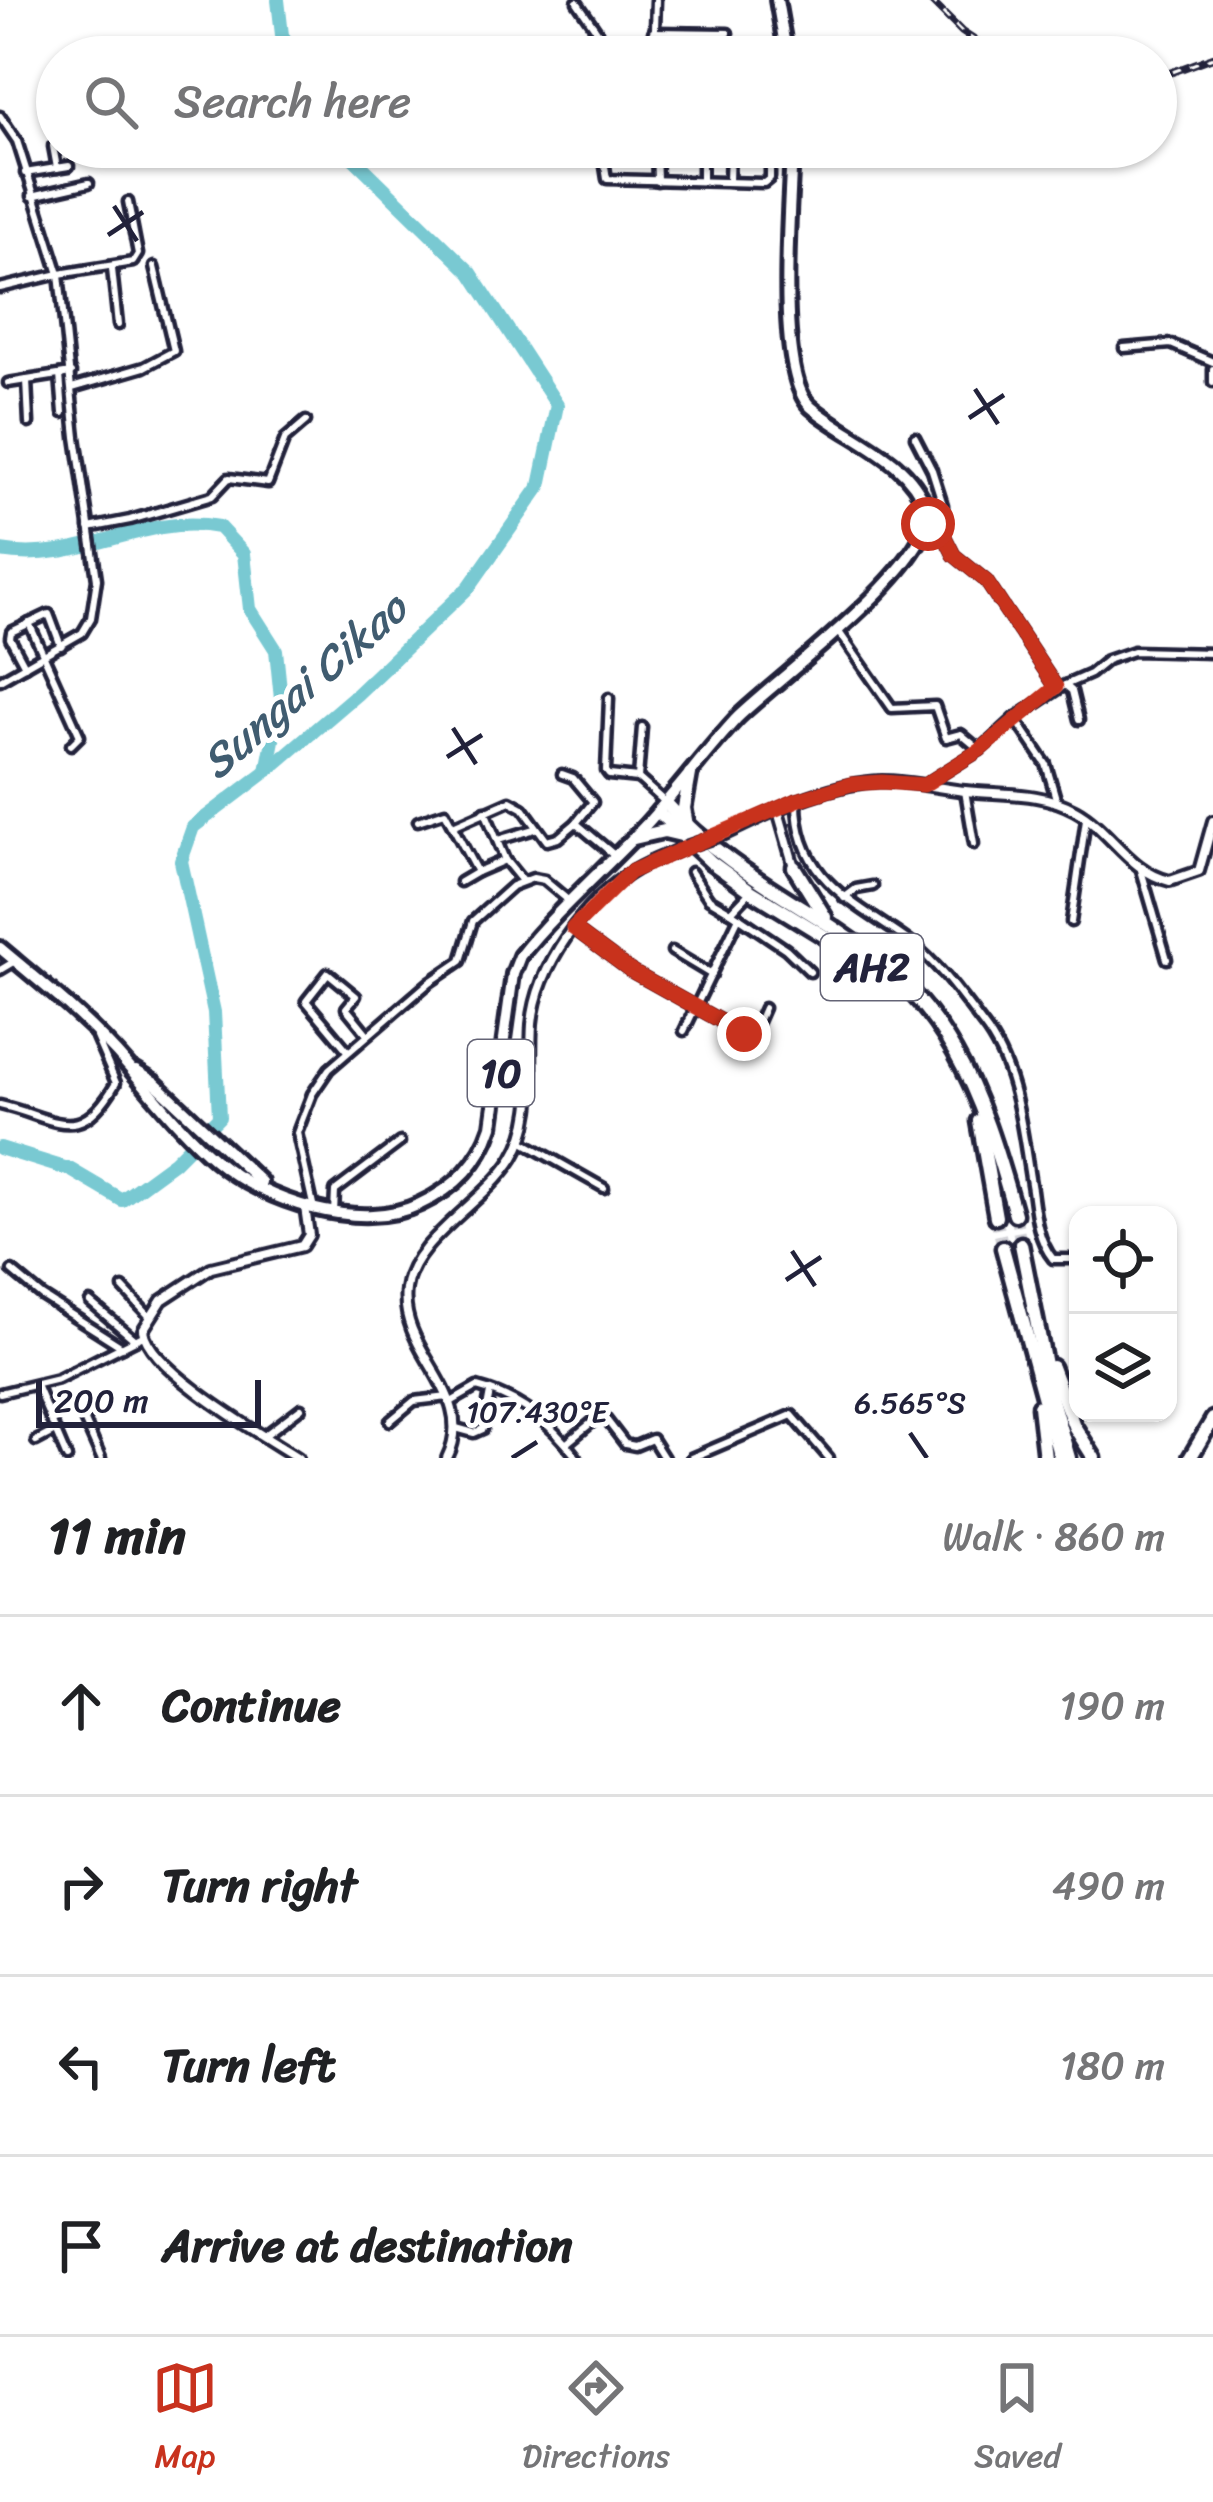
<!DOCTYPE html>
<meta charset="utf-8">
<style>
body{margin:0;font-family:Sriracha,sans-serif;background:#f2f2f2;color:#202124}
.controls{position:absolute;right:36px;bottom:36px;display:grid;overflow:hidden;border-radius:24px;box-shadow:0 3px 9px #0004}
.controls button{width:108px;height:108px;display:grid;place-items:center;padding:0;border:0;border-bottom:3px solid #e0e0e0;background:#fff;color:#202124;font:60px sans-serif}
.scale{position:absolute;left:36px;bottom:30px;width:225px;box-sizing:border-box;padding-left:12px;border:6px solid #22223b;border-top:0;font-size:33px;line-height:42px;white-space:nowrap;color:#22223b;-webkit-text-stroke:9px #fff;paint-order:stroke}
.stop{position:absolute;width:36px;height:36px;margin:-27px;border:9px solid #c8321e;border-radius:50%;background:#fff}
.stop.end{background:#c8321e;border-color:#fff;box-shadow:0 3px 12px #0008}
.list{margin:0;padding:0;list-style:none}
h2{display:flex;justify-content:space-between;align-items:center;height:156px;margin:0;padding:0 48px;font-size:51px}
h2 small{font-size:39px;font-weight:400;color:#757577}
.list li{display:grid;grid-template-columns:78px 1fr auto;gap:36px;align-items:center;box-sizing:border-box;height:180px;padding:0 48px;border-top:3px solid #e0e0e0}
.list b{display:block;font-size:45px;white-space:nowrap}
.list em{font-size:39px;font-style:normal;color:#757577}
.icon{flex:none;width:66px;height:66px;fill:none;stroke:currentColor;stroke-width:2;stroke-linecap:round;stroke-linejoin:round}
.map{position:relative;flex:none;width:1213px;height:1458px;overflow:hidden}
.search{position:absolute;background:#fff;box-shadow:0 3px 9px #0004;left:36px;right:36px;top:36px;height:132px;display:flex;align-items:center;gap:30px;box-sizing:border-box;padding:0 42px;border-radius:66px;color:#757577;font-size:45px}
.sheet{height:876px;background:#fff}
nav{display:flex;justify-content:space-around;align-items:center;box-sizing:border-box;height:168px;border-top:3px solid #e0e0e0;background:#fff;font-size:33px;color:#757577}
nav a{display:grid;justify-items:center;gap:6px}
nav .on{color:#c8321e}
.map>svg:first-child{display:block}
</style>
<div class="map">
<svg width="1213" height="1458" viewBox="0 0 1213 1458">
<rect width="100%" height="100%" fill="#fff"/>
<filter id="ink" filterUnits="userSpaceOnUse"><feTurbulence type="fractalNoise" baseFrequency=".00833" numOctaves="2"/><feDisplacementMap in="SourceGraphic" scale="24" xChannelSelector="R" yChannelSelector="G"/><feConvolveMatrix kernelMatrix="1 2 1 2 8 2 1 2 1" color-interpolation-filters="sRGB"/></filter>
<g filter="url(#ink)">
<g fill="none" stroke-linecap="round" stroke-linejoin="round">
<g stroke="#79c9d2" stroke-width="14">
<polyline points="278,0 282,35 294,57"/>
<path d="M0,551C81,565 140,513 219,527L244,554L250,609L276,650L281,699L267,771"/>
<polyline points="0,1148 71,1170 122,1200 174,1162 219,1117 214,1012 181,861 193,827 267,771 357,694 469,587 540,486 557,405 471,273 342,147"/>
</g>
<g stroke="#d3d3d8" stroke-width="12" stroke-dasharray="12 6" stroke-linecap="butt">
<polyline points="1015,1214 1021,1244"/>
<polyline points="996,1217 1003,1248"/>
</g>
<g stroke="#22223b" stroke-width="15">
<g id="minor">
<polyline points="577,2 597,31 601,57"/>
<polyline points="653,32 728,33"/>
<polyline points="786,50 830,48"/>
<polyline points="654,57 656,0"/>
<polyline points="0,116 17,141 59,274 76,437 97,579 91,618 82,633 0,680"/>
<polyline points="53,146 57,168"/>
<polyline points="602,147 607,179 764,183 770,178 770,147"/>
<polyline points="656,147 657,181"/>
<polyline points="702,147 702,181"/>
<polyline points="25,173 69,166"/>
<polyline points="729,182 730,147"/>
<polyline points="32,196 89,183"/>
<polyline points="112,269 118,325"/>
<polyline points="0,288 59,274 133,262 138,254 128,202"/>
<polyline points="1124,348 1171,344 1213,362"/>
<polyline points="1213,369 1213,382"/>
<polyline points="60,375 63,413"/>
<polyline points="27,380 29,423"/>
<polyline points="8,383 71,373"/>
<polyline points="72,388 144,367 174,351 154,267"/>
<polyline points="915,437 932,470 943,505 943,533"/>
<polyline points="928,524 943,533 954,555 986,581 1056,687"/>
<polyline points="89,528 130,520 212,496 229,478 268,483 285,439 306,421"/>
<polyline points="29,623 80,736 71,745"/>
<polyline points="839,632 892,708 935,706 946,738 961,734 980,750 1015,718 1046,764 1057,802"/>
<polyline points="25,666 10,638 11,632 49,614 61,646"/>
<polyline points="1065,685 1090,674 1107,660 1133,651 1213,653"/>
<polyline points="609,698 606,771 609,775 638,778"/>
<polyline points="1015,718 1065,685 1072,691 1079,720"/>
<polyline points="642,727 638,778 666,803"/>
<polyline points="562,774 573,778 593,802 576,823 613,854"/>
<polyline points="924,785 980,750"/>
<polyline points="965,791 974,844"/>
<path d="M797,800C796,880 855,902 910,942C938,963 962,997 983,1025C1019,1071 1022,1134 1032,1190C1035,1213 1038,1241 1053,1259H1073"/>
<polyline points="485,811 505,860"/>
<polyline points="418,821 445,812 477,872 505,860 522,881"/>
<polyline points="453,826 510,801 523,808 547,841 558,838 576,823"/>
<polyline points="498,840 535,829"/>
<polyline points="1141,870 1167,959"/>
<polyline points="691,872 709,899 731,912"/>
<polyline points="460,882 477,872"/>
<polyline points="751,891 731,912 786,949 810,972"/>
<polyline points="844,898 856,889 873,886"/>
<polyline points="1071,922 1086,819"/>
<polyline points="573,928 631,971 744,1034 753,1033 764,1008"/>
<polyline points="672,951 712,975"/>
<polyline points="0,970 15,961"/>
<polyline points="684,1031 739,917"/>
<polyline points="348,1051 306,1001 328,973 356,996 346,1008 368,1035"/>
<path d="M0,1105C57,1118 79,1148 116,1083L96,1037"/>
<polyline points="521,1141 604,1188"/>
<polyline points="314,1209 297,1133 312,1094 329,1069 430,982 461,961 473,921 512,886 533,878 544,880 569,901"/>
<polyline points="334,1213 335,1191 400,1142"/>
<polyline points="12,1271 42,1296 122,1347"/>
<polyline points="123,1288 149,1316"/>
<polyline points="90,1302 135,1340"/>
<polyline points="36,1385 67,1458"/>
<polyline points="0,1393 58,1379 143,1336"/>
<path d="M451,1402L477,1387C520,1398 551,1423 577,1458"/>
<polyline points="100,1406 87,1410 83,1417 101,1458"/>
<polyline points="390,1421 414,1401 448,1397"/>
<polyline points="456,1428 474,1433 483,1429 490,1392"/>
<polyline points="264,1436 301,1408"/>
<polyline points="36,1441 53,1432"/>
<polyline points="568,1442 602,1414 625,1444 635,1446 652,1439 664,1458"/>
<polyline points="691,1458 792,1415 829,1458"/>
</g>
</g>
<g stroke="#22223b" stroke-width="16">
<g id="tertiary">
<polyline points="778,811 794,867"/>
<path d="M725,834C774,811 826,783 882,781C910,781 937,788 965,791C1001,795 1041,791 1075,810C1110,829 1129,872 1170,881L1199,871L1213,821"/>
<path d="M298,1458C262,1435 149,1370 143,1330L162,1300L211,1268L302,1246L309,1235L305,1207"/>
<path d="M447,1458C479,1394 398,1353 406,1289C412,1240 485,1203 513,1158C538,1117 529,1069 532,1024C537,966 586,899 635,870C651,860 669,855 685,847"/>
</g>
</g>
<g stroke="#22223b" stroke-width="20">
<g id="trunk">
<polyline points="777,0 787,57"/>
<path d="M0,948C44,985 91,1022 128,1066C156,1098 182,1132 215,1160C263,1201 360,1233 420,1204C455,1188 480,1163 492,1126L513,974L520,956C556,911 601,872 641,830C674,795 703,755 736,719C770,684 945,557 926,507C907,456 850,440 811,407C774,375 791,199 792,147"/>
<polyline points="136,1071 154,1082 261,1182"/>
</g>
</g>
<g stroke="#22223b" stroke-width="21">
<g id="motorway">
<path d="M666,803C713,856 775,890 834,928C950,1004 979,1086 1015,1214"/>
<polyline points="658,812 711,862 751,891 860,958"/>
<polyline points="687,826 684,808 690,774"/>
<polyline points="634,838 664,831 681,835"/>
<polyline points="794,867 825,917"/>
<polyline points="979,1121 996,1217"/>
<polyline points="1021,1244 1052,1400 1069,1458"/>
<polyline points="1003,1248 1060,1458"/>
<polyline points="1052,1367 1074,1426 1094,1458"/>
<polyline points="1039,1406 1045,1458"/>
<polyline points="1190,1458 1213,1419"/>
</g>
</g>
<use href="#minor" stroke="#fff" stroke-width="6"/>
<use href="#tertiary" stroke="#fff" stroke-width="8"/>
<use href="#trunk" stroke="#fff" stroke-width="10"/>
<use href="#motorway" stroke="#fff" stroke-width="12"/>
<g stroke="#22223b" stroke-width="8">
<g id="rail">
<polyline points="930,0 962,32 1000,57"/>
<polyline points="1156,78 1213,57"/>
</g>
</g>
<use href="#rail" stroke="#fff" stroke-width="3" stroke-dasharray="9" stroke-linecap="butt"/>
<g stroke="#22223b" stroke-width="16" stroke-linecap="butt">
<polyline id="tertiary-bridge" points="685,847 725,834"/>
</g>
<use href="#tertiary-bridge" stroke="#fff" stroke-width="8"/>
</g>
</g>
<g fill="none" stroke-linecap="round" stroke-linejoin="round" filter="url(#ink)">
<polyline stroke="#c8321e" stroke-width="15" points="744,1034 631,971 573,928 630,872 797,800 851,784 882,782 924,785 980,750 1056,687 986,581 954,555 943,533 928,524"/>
</g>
<path fill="none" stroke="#22223b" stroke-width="4.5" d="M114,206L137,241M108,235L143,212M975,389L998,424M969,418L1004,395M453,728L476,764M447,757L482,735M792,1251L815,1286M786,1280L821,1257M910,1433L927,1458M512,1458L537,1442"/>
<g text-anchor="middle" stroke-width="10" stroke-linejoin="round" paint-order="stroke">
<g fill="#fff" stroke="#646476" stroke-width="3">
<rect x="821" y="934" width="102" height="66" rx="9"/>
<rect x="468" y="1040" width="66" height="66" rx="9"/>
</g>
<g font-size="39" font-weight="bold" fill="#22223b">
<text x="872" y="981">AH2</text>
<text x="501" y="1087">10</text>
</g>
<g font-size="45" font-style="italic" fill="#405c70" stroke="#fff">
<text transform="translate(303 685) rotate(-41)" y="16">Sungai Cikao</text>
</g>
</g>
<g font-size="30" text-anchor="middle" fill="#22223b" stroke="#fff" stroke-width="10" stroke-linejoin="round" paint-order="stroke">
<text x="910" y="1413">6.565°S</text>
<text x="537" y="1422">107.430°E</text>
</g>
</svg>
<div class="controls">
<button><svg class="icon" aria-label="locate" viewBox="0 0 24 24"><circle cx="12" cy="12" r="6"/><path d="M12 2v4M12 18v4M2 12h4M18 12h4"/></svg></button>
<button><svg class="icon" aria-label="layers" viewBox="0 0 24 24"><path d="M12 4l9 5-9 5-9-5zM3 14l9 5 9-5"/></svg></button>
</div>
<div class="scale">200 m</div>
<div class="stop" style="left:928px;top:524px"></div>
<div class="stop end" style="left:744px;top:1034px"></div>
<div class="search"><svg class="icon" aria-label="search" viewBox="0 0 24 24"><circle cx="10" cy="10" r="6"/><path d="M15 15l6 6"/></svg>Search here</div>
</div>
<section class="sheet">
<h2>11 min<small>Walk · 860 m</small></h2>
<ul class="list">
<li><svg class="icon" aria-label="ahead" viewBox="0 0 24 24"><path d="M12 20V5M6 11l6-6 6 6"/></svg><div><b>Continue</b></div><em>190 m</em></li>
<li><svg class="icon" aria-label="right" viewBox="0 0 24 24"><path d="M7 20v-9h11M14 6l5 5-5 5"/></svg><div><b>Turn right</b></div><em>490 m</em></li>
<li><svg class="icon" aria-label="left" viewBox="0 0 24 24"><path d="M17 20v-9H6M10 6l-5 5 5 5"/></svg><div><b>Turn left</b></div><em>180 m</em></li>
<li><svg class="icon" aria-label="arrive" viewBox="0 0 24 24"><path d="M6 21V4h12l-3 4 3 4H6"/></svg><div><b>Arrive at destination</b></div></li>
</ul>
</section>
<nav>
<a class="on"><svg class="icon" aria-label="map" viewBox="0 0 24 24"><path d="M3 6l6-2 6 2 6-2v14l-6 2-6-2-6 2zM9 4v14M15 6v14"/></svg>Map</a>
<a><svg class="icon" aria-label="directions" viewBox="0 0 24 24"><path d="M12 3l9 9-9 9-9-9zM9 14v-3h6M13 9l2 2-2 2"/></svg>Directions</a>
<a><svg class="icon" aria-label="saved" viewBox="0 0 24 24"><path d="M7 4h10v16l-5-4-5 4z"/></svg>Saved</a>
</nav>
